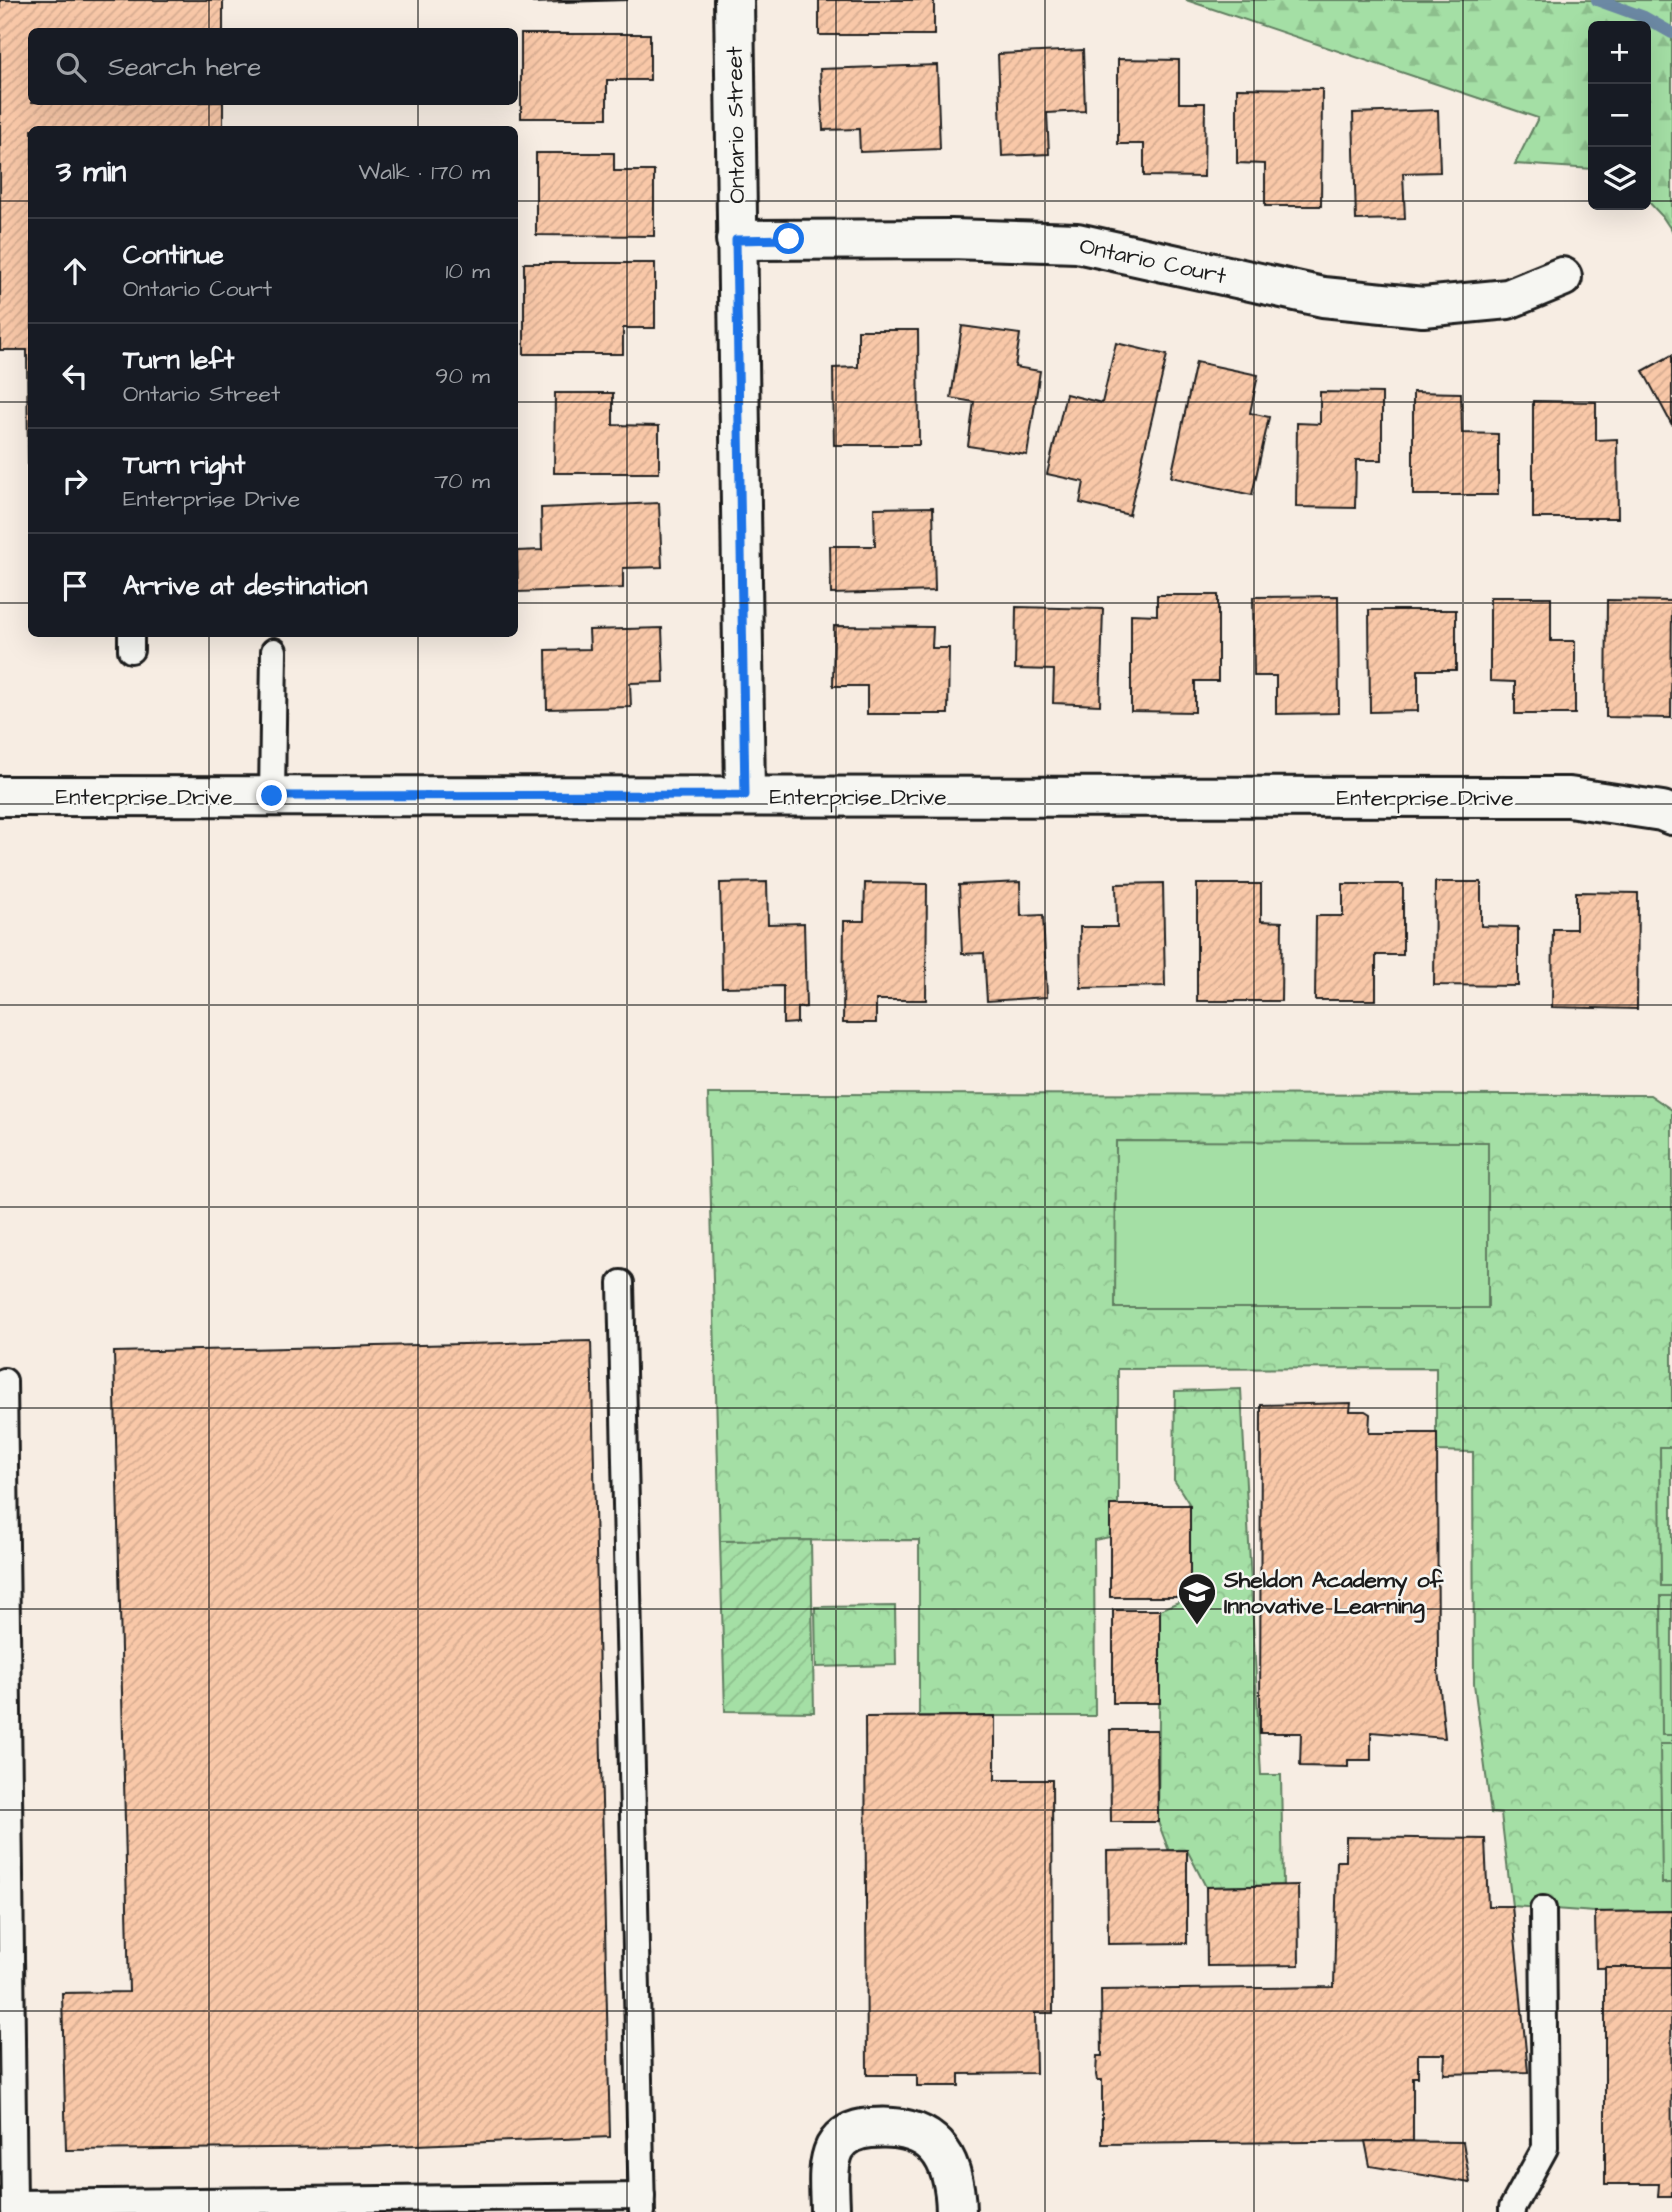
<!DOCTYPE html>
<meta charset="utf-8">
<style>
body{margin:0;font-family:"Architects Daughter",sans-serif;background:#242831;color:#f1f3f6}
.controls{position:absolute;right:21px;top:21px;display:grid;overflow:hidden;border-radius:10px;box-shadow:0 7px 28px #0002}
.controls button{width:63px;height:63px;display:grid;place-items:center;padding:0;border:0;border-bottom:2px solid #363941;background:#171b24;color:#f1f3f6;font:35px sans-serif}
.stop{position:absolute;width:21px;height:21px;margin:-16px;border:5px solid #1a73e8;border-radius:50%;background:#fff}
.stop.end{background:#1a73e8;border-color:#fff;box-shadow:0 2px 7px #0008}
.list{margin:0;padding:0;list-style:none}
h2{display:flex;justify-content:space-between;align-items:center;height:91px;margin:0;padding:0 28px;font-size:30px}
h2 small{font-size:23px;font-weight:400;color:#9ea1a6}
.list li{display:grid;grid-template-columns:46px 1fr auto;gap:21px;align-items:center;box-sizing:border-box;height:105px;padding:0 28px;border-top:2px solid #363941}
.list b{display:block;font-size:26px;white-space:nowrap}
.list p{margin:0;font-size:23px;white-space:nowrap;color:#9ea1a6}
.list em{font-size:23px;font-style:normal;color:#9ea1a6}
.icon{flex:none;width:38px;height:38px;fill:none;stroke:currentColor;stroke-width:2;stroke-linecap:round;stroke-linejoin:round}
.map{position:relative;flex:none;width:1672px;height:2212px;overflow:hidden}
.search{position:absolute;background:#171b24;box-shadow:0 7px 28px #0002;left:28px;top:28px;width:490px;height:77px;display:flex;align-items:center;gap:18px;box-sizing:border-box;padding:0 24px;border-radius:10px;color:#9ea1a6;font-size:26px}
.panel{position:absolute;background:#171b24;box-shadow:0 7px 28px #0002;left:28px;top:126px;width:490px;height:511px;border-radius:10px}
.map>svg:first-child{display:block}
</style>
<div class="map">
<svg width="1672" height="2212" viewBox="0 0 1672 2212">
<defs>
<pattern id="forest-firs" width="22" height="20" patternUnits="userSpaceOnUse" patternTransform="scale(1.75)"><rect width="22" height="20" fill="#a4dfa5"/><path d="M5 1l3.5 6h-7zM16 11l3.5 6h-7z" fill="#8dbf8d"/></pattern>
<pattern id="park-crowns" width="20" height="18" patternUnits="userSpaceOnUse" patternTransform="scale(1.75)"><rect width="20" height="18" fill="#a4dfa5"/><path d="M2 6a3 3 0 1 1 6 0M12 15a3 3 0 1 1 6 0" fill="none" stroke="#8dbf8d"/></pattern>
<pattern id="garden-furrows" width="10" height="10" patternUnits="userSpaceOnUse" patternTransform="scale(1.75)"><rect width="10" height="10" fill="#a4dfa5"/><path d="M-1 1l2-2M0 10L10 0M9 11l2-2" fill="none" stroke="#8dbf8d"/></pattern>
<pattern id="building-hatch" width="6" height="6" patternUnits="userSpaceOnUse" patternTransform="scale(1.75)"><rect width="6" height="6" fill="#f9c8a8"/><path d="M-1 1l2-2M0 6l6-6M5 7l2-2" fill="none" stroke="#d5ab90"/></pattern>
</defs>
<rect width="100%" height="100%" fill="#f7ede3"/>
<filter id="ink" filterUnits="userSpaceOnUse"><feTurbulence type="fractalNoise" baseFrequency=".0143" numOctaves="2"/><feDisplacementMap in="SourceGraphic" scale="14" xChannelSelector="R" yChannelSelector="G"/><feConvolveMatrix kernelMatrix="1 2 1 2 8 2 1 2 1" color-interpolation-filters="sRGB"/></filter>
<g filter="url(#ink)">
<polygon fill="url(#forest-firs)" stroke="#607e60" stroke-width="2" points="1186,0 1672,0 1672,231 1662,216 1646,199 1646,26 1593,26 1593,169 1515,164 1538,118"/>
<g fill="url(#park-crowns)" stroke="#607e60" stroke-width="2">
<polygon points="708,1094 1650,1095 1672,1110 1672,1911 1595,1912 1512,1906 1501,1814 1491,1813 1474,1684 1473,1452 1436,1451 1436,1368 1118,1369 1118,1505 1110,1505 1110,1537 1094,1540 1095,1716 919,1716 919,1540 720,1541"/>
<polygon points="1241,1389 1261,1775 1281,1775 1283,1885 1206,1887 1187,1850 1169,1851 1158,1822 1160,1610 1190,1597 1190,1505 1174,1480 1175,1391"/>
<polygon points="895,1606 896,1665 816,1667 815,1607"/>
</g>
<polygon fill="url(#garden-furrows)" stroke="#607e60" stroke-width="2" points="811,1540 814,1712 725,1711 720,1541"/>
<g fill="#a4dfa5" stroke="#607e60" stroke-width="2">
<polygon points="1116,1141 1488,1142 1488,1308 1115,1308"/>
<polygon points="1660,1447 1672,1447 1672,1586 1661,1586"/>
<polygon points="1661,1596 1672,1596 1672,1735 1662,1735"/>
<polygon points="1660,1744 1672,1744 1672,1883 1662,1883"/>
</g>
<g fill="none" stroke-linecap="round" stroke-linejoin="round">
<polyline stroke="#6c89a4" stroke-width="12" points="1597,0 1644,17 1672,33"/>
</g>
<g fill="url(#building-hatch)" stroke="#1c1c1c" stroke-width="2">
<polygon points="0,0 223,0 223,32 32,32 32,102 223,102 223,130 32,130 32,464 28,464 27,350 0,350"/>
<polygon points="533,0 628,0 533,3"/>
<rect x="819" y="0" width="115" height="35"/>
<polygon points="521,34 650,34 650,80 607,80 607,118 521,118"/>
<polygon points="1083,50 1085,111 1047,113 1049,154 1002,156 998,54"/>
<polygon points="1118,59 1179,60 1179,103 1205,103 1204,177 1144,176 1144,144 1118,144"/>
<polygon points="937,65 940,149 860,152 859,129 823,130 820,69"/>
<polygon points="1237,88 1322,89 1321,206 1265,206 1265,164 1237,163"/>
<polygon points="1438,110 1440,172 1403,173 1405,219 1356,220 1353,113"/>
<polygon points="536,153 614,153 614,171 654,171 654,236 536,235"/>
<polygon points="524,263 655,263 655,328 623,328 623,354 524,354"/>
<polygon points="962,326 1020,334 1015,367 1040,371 1027,455 968,446 974,402 951,398"/>
<polygon points="858,330 918,330 919,445 834,445 833,368 858,367"/>
<polygon points="1116,343 1167,355 1129,515 1080,503 1084,482 1047,474 1066,394 1102,403"/>
<polygon points="1672,355 1672,425 1643,371"/>
<polygon points="1196,362 1258,375 1250,413 1269,417 1252,495 1171,477"/>
<polygon points="1320,392 1382,393 1382,460 1356,460 1355,508 1296,507 1297,423 1320,424"/>
<polygon points="1413,392 1461,393 1462,433 1498,434 1498,495 1413,495"/>
<polygon points="555,393 613,393 613,425 659,426 659,473 554,473"/>
<polygon points="1533,401 1596,402 1596,440 1617,439 1618,518 1533,518"/>
<polygon points="659,503 662,567 623,568 623,588 518,592 517,551 542,550 541,508"/>
<polygon points="933,507 935,591 831,594 830,546 875,546 874,508"/>
<polygon points="1157,595 1218,595 1218,681 1195,681 1195,712 1131,711 1131,614 1157,615"/>
<polygon points="1338,596 1339,713 1276,714 1276,676 1254,676 1253,597"/>
<polygon points="1490,597 1551,597 1551,641 1575,641 1575,714 1515,714 1515,682 1490,681"/>
<polygon points="1607,600 1672,601 1671,718 1606,717"/>
<polygon points="1016,607 1103,609 1100,705 1053,703 1054,670 1015,669"/>
<polygon points="1369,610 1456,610 1456,670 1418,670 1418,711 1370,712"/>
<polygon points="834,626 933,627 932,648 949,648 948,714 867,714 867,686 833,686"/>
<polygon points="662,628 664,682 630,683 631,707 547,709 546,650 590,649 589,630"/>
<polygon points="767,882 768,924 804,923 806,1007 797,1008 797,1023 783,1024 783,986 722,987 720,883"/>
<polygon points="1020,882 1021,916 1043,915 1047,997 987,1001 984,953 962,954 959,885"/>
<polygon points="1435,882 1481,882 1481,926 1518,927 1518,986 1434,985"/>
<polygon points="865,883 927,884 926,1000 876,1000 876,1023 843,1023 844,921 864,921"/>
<polygon points="1163,883 1165,986 1081,988 1080,927 1117,927 1116,884"/>
<polygon points="1197,884 1261,884 1261,921 1282,922 1281,1001 1197,1001"/>
<polygon points="1343,884 1403,884 1403,955 1376,955 1376,1000 1315,1000 1316,916 1343,916"/>
<polygon points="1576,892 1638,893 1637,1009 1552,1007 1553,929 1576,929"/>
<polygon points="591,1341 610,2137 368,2147 66,2150 62,1993 129,1992 114,1352"/>
<polygon points="1351,1403 1350,1411 1365,1411 1370,1414 1369,1433 1437,1433 1438,1670 1445,1738 1371,1732 1371,1760 1348,1760 1348,1767 1300,1766 1301,1733 1260,1733 1261,1405"/>
<rect x="1110" y="1505" width="80" height="92"/>
<rect x="1113" y="1610" width="47" height="93"/>
<polygon points="995,1716 995,1780 1052,1780 1053,2013 1035,2013 1036,2073 959,2074 959,2086 917,2086 917,2075 867,2075 865,1717"/>
<polygon points="1110,1730 1157,1730 1158,1822 1111,1822"/>
<polygon points="1346,1837 1485,1839 1488,1906 1512,1906 1528,2072 1444,2074 1445,2054 1418,2054 1418,2077 1413,2077 1413,2141 1102,2144 1102,2080 1097,2080 1096,2075 1097,2056 1102,2056 1101,1990 1334,1987 1337,1861 1346,1861"/>
<polygon points="1187,1850 1187,1943 1108,1944 1107,1851"/>
<polygon points="1298,1885 1299,1965 1207,1966 1206,1887"/>
<polygon points="1672,1911 1672,1967 1596,1968 1595,1912"/>
<polygon points="1605,1967 1671,1967 1672,2197 1658,2197 1659,2184 1605,2184"/>
<polygon points="1365,2141 1463,2142 1470,2183 1370,2166"/>
</g>
<g fill="none" stroke-linecap="round" stroke-linejoin="round">
<g stroke="#1c1c1c" stroke-width="30">
<g id="service">
<polyline points="131,650 131,634"/>
<polyline points="272,796 274,651"/>
<polyline points="621,1283 642,2212"/>
<polyline points="4,1381 14,2203"/>
<polyline points="14,2212 14,2203 642,2196"/>
<polyline points="1512,2212 1512,2208 1545,2148 1543,1909"/>
</g>
</g>
<g stroke="#1c1c1c" stroke-width="44">
<g id="minor">
<polyline points="734,0 745,795"/>
<polyline points="736,240 951,239 1077,243 1323,297 1423,307 1508,299 1562,277"/>
<polyline points="0,796 1569,797 1662,811 1672,815"/>
<path d="M830,2212C830,2192 826,2167 835,2148C843,2134 856,2129 871,2128C932,2123 955,2154 956,2212"/>
</g>
</g>
<use href="#service" stroke="#f6f6f2" stroke-width="24"/>
<use href="#minor" stroke="#f6f6f2" stroke-width="38"/>
</g>
</g>
<g fill="none" stroke-linecap="round" stroke-linejoin="round" filter="url(#ink)">
<polyline stroke="#1a73e8" stroke-width="9" points="272,796 745,795 736,240 789,239"/>
</g>
<path fill="none" stroke="#1c1c1c" stroke-width="2" stroke-opacity="0.55" d="M209,0V32M418,0V32M627,0V2212M836,0V2212M1045,0V2212M1254,0V2212M1463,0V2212M209,102V130M418,102V130M0,201H32M514,201H1593M1646,201H1672M0,402H32M514,402H1672M0,603H32M514,603H1672M209,634V2212M418,634V2212M0,804H1672M0,1005H1672M0,1207H1672M0,1408H1672M0,1609H1672M0,1810H1672M0,2011H1672"/>
<defs>
<g id="school-pin" transform="scale(2.0125)"><path d="M0 17L-7.5 6A9.5 9.5 0 1 1 7.5 6Z" fill="#1c1c1c" stroke="#f6f6f2"/><path d="M0-5L7-2L0 1L-7-2ZM-4 1L0 2.5L4 1V4Q0 6-4 4Z" fill="#fff"/></g>
</defs>
<g fill-rule="evenodd">
<use href="#school-pin" x="1197" y="1592"/>
</g>
<g text-anchor="middle" stroke-width="5" stroke-linejoin="round" paint-order="stroke">
<g font-size="23" fill="#1c1c1c" stroke="#f6f6f2">
<text transform="translate(735 125) rotate(-91)" y="8">Ontario Street</text>
<text transform="translate(1153 260) rotate(12)" y="8">Ontario Court</text>
<text x="144" y="804">Enterprise Drive</text>
<text x="858" y="804">Enterprise Drive</text>
<text x="1425" y="805">Enterprise Drive</text>
</g>
<g font-size="23" font-weight="bold" fill="#1c1c1c" stroke="#f6f6f2" text-anchor="start">
<text x="1224" y="1587">Sheldon Academy of<tspan x="1224" dy="26">Innovative Learning</tspan></text>
</g>
</g>
</svg>
<div class="controls">
<button>+</button>
<button>−</button>
<button><svg class="icon" aria-label="layers" viewBox="0 0 24 24"><path d="M12 4l9 5-9 5-9-5zM3 14l9 5 9-5"/></svg></button>
</div>
<div class="stop" style="left:789px;top:239px"></div>
<div class="stop end" style="left:272px;top:796px"></div>
<div class="search"><svg class="icon" aria-label="search" viewBox="0 0 24 24"><circle cx="10" cy="10" r="6"/><path d="M15 15l6 6"/></svg>Search here</div>
<section class="panel">
<h2>3 min<small>Walk · 170 m</small></h2>
<ul class="list">
<li><svg class="icon" aria-label="ahead" viewBox="0 0 24 24"><path d="M12 20V5M6 11l6-6 6 6"/></svg><div><b>Continue</b><p>Ontario Court</p></div><em>10 m</em></li>
<li><svg class="icon" aria-label="left" viewBox="0 0 24 24"><path d="M17 20v-9H6M10 6l-5 5 5 5"/></svg><div><b>Turn left</b><p>Ontario Street</p></div><em>90 m</em></li>
<li><svg class="icon" aria-label="right" viewBox="0 0 24 24"><path d="M7 20v-9h11M14 6l5 5-5 5"/></svg><div><b>Turn right</b><p>Enterprise Drive</p></div><em>70 m</em></li>
<li><svg class="icon" aria-label="arrive" viewBox="0 0 24 24"><path d="M6 21V4h12l-3 4 3 4H6"/></svg><div><b>Arrive at destination</b></div></li>
</ul>
</section>
</div>
